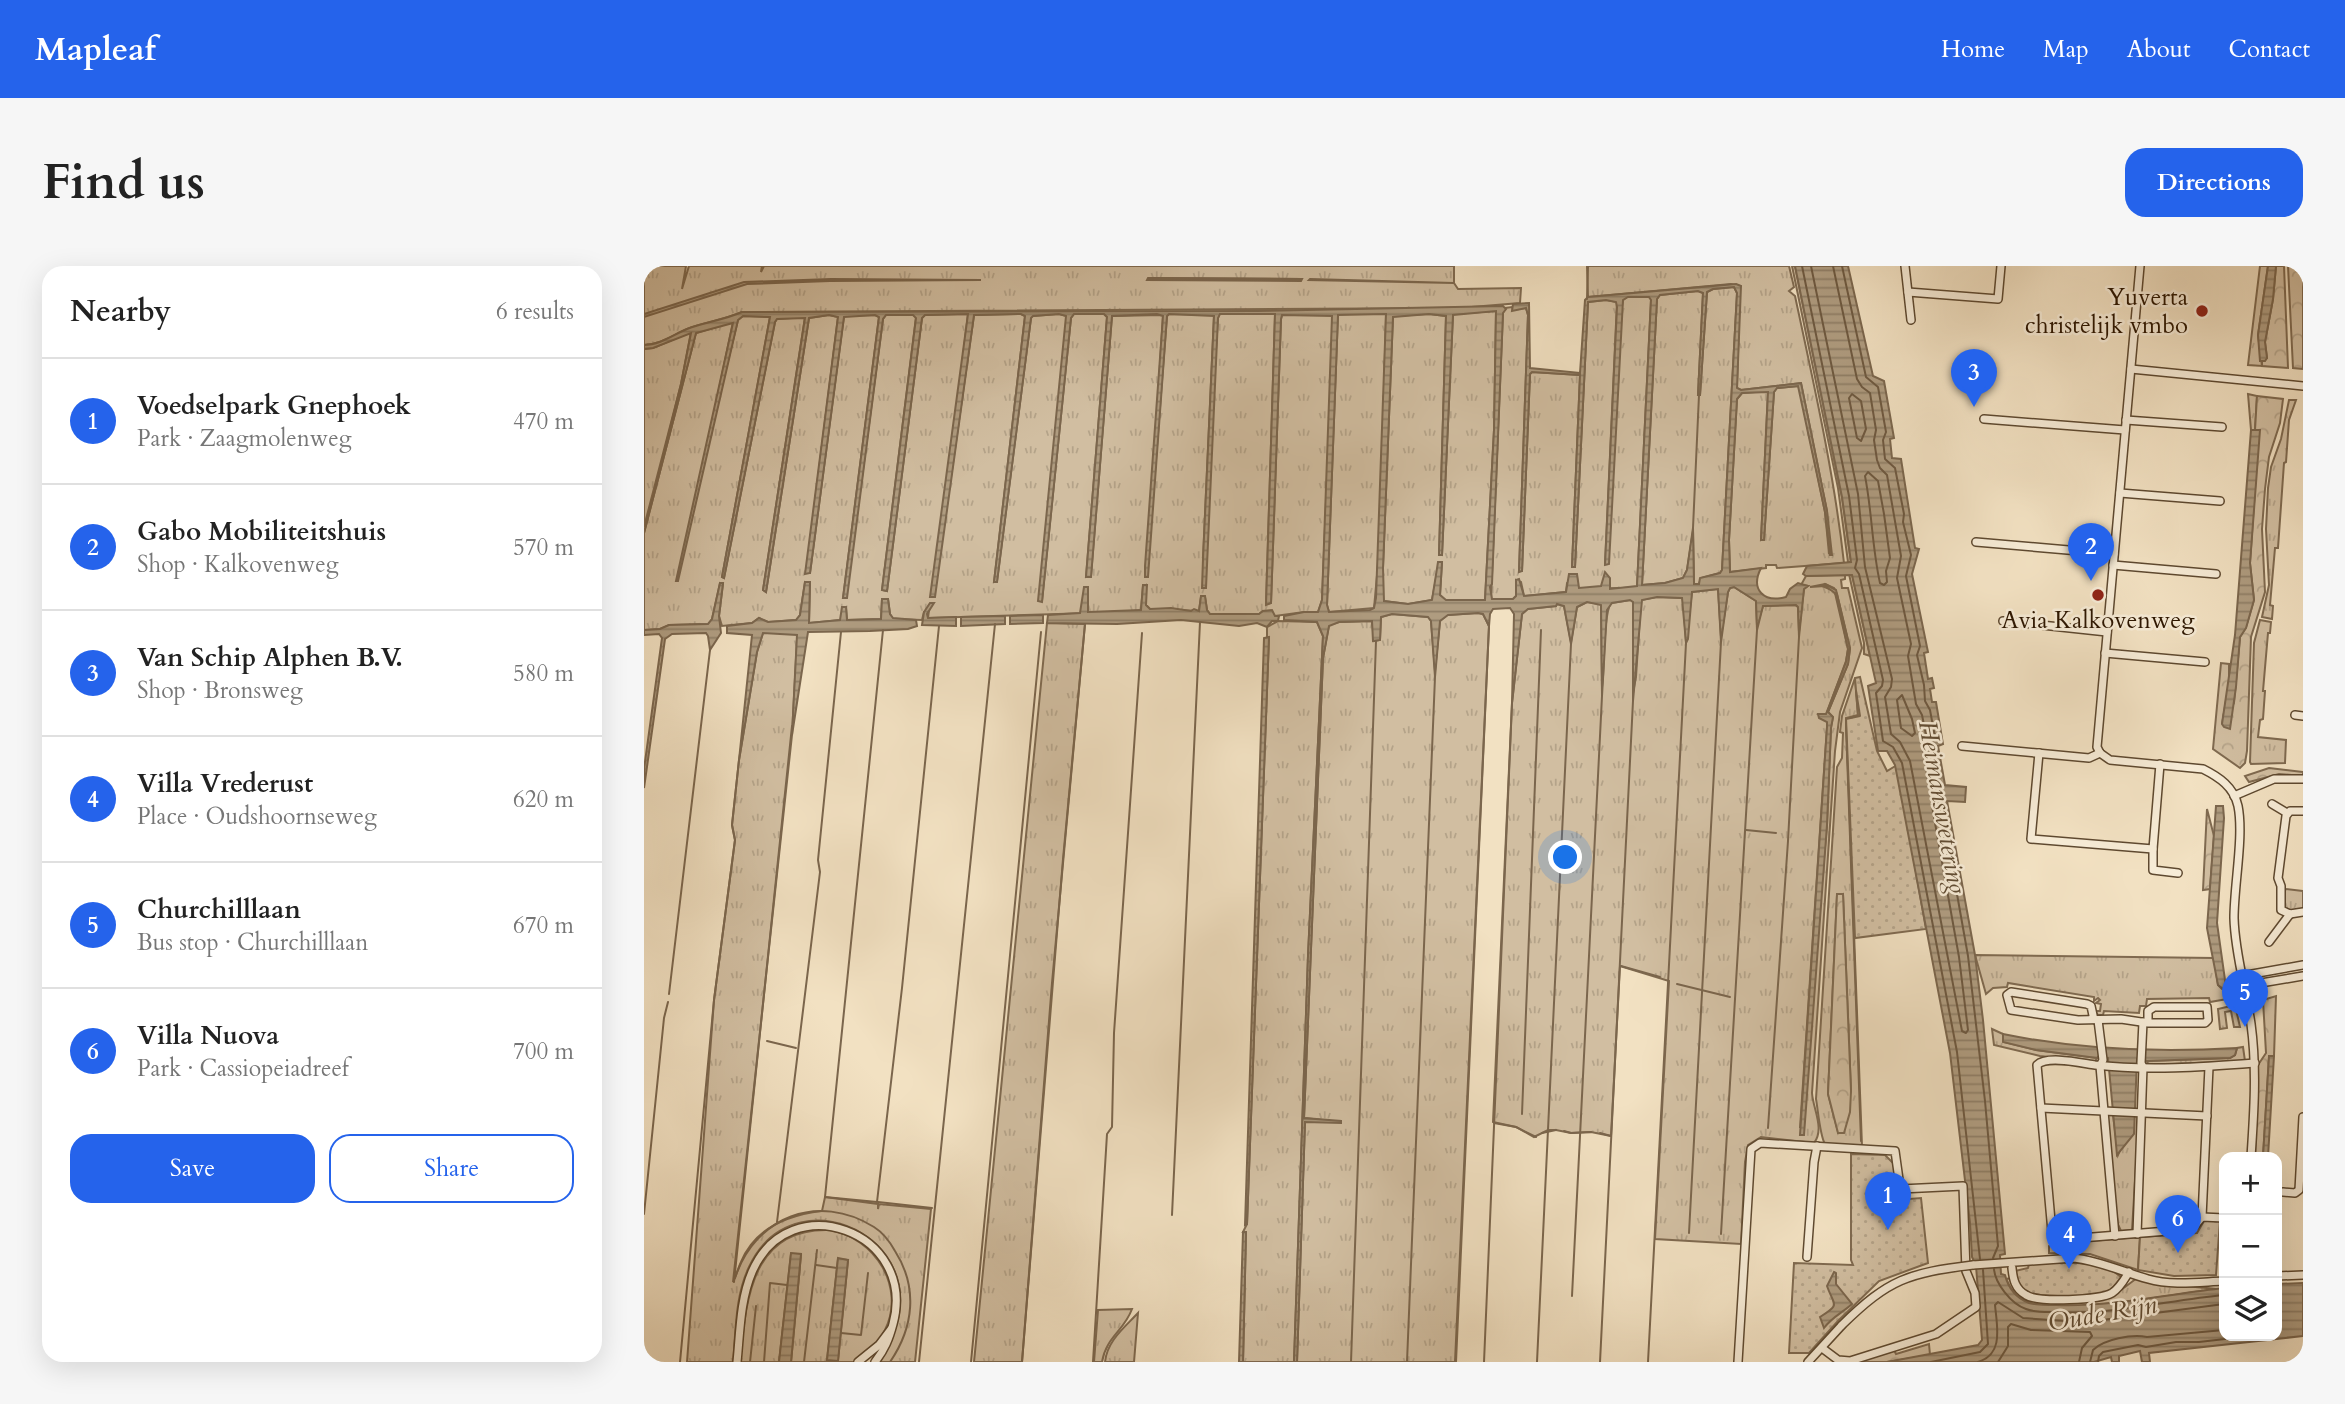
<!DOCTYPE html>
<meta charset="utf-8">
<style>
body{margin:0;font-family:Cardo,serif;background:#f6f6f6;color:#222}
.controls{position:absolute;right:21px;bottom:21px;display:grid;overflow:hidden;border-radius:14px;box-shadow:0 7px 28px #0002}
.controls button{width:63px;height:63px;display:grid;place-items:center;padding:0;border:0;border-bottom:2px solid #e0e0e0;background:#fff;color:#222;font:35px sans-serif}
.you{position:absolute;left:922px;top:592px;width:24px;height:24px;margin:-18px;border:5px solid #fff;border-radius:50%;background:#1a73e8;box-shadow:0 0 0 10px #1a73e833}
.badge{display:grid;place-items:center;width:46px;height:46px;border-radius:50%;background:#2563eb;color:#fff;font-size:23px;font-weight:700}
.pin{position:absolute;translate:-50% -58px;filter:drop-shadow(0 2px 4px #0008)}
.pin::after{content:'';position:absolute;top:37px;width:24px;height:21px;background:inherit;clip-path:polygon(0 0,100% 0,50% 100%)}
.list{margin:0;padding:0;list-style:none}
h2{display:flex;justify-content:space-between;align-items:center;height:91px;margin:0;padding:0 28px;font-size:30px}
h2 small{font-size:23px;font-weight:400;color:#767676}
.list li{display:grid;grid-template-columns:46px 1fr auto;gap:21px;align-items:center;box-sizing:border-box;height:126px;padding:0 28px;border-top:2px solid #e0e0e0}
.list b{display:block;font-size:26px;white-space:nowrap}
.list p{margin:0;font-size:23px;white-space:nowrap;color:#767676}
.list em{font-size:23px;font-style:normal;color:#767676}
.actions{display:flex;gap:14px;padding:21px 28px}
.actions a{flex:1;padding:16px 0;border:2px solid #2563eb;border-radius:21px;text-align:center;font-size:24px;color:#2563eb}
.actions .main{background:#2563eb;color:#fff}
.icon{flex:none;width:38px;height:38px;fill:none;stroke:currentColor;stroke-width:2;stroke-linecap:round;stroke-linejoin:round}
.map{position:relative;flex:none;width:1659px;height:1096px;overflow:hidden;border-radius:21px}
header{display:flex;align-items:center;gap:42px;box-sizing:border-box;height:98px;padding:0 35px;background:#2563eb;color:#fff}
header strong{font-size:33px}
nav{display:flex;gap:38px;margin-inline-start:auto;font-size:24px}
.intro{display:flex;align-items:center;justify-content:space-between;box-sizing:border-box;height:168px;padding:0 42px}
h1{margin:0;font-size:49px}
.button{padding:18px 32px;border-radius:21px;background:#2563eb;color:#fff;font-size:24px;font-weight:700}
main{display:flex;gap:42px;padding:0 42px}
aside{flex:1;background:#fff;border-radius:21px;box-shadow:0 7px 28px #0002}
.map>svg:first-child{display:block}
</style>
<header>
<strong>Mapleaf</strong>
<nav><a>Home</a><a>Map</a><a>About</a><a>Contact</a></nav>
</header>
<div class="intro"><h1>Find us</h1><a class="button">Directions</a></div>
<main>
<aside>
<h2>Nearby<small>6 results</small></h2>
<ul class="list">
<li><span class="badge">1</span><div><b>Voedselpark Gnephoek</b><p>Park · Zaagmolenweg</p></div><em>470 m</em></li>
<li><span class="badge">2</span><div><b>Gabo Mobiliteitshuis</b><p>Shop · Kalkovenweg</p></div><em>570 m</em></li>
<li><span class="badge">3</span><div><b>Van Schip Alphen B.V.</b><p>Shop · Bronsweg</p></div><em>580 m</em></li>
<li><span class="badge">4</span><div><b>Villa Vrederust</b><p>Place · Oudshoornseweg</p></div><em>620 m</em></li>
<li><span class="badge">5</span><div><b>Churchilllaan</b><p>Bus stop · Churchilllaan</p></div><em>670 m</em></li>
<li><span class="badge">6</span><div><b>Villa Nuova</b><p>Park · Cassiopeiadreef</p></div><em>700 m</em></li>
</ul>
<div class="actions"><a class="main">Save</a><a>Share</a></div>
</aside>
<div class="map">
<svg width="1659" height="1096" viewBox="0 0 1659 1096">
<defs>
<pattern id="grass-tufts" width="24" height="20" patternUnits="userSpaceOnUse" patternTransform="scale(1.75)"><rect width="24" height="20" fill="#d1bea1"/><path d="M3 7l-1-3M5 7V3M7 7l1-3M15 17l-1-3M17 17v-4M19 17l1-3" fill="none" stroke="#b4a389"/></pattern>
<pattern id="forest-crowns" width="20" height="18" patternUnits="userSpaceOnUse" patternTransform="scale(1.75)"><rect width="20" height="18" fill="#d1bea1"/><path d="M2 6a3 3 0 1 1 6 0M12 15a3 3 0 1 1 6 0" fill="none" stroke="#b4a389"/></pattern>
<pattern id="garden-dots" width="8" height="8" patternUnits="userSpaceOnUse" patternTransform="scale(1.75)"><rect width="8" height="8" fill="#d1bea1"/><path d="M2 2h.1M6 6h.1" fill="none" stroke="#b4a389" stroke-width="1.8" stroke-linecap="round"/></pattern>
<pattern id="water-rules" width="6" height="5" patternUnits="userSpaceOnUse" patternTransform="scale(1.75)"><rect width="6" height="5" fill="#af9c80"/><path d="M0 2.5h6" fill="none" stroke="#8f7e66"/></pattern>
</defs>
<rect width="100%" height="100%" fill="#f2e1c2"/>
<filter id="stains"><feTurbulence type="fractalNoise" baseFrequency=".00286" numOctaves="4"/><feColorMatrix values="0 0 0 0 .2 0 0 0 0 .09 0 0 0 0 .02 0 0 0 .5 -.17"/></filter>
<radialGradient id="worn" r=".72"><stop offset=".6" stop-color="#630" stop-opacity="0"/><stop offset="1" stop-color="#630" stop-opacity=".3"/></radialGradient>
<g fill="url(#grass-tufts)" stroke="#7f6a50" stroke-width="2" fill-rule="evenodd">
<path d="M0,0H42L38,23L45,0H118L117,6L120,0H810V17L814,23L877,22L876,37L815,42L98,46C80,54 61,56 43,63C29,69 16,79 0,79ZM505,12L657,13V14H504Z"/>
<path d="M943,0H1145L1150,21L1145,25L1151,30C1170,119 1190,207 1200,297L1133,302L1132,299H1122V302L1086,306L1085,274L1093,133L1098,127L1124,125L1117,274L1120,273L1130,126L1133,122L1155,120L1181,246L1185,288L1183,245L1157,117L1097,124L1093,122L1096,20L1087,18L944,31Z"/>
<polygon points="1148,0 1151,0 1198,231 1207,296 1204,296 1194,222"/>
<polygon points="1616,0 1624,0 1614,69 1618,100 1604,99"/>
<polygon points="1090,21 1093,27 1078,304 1076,307 1057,312 1055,318 1050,318 1049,265 1043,304 1039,312 1021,317 998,319 1013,33 1016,29 1054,25 1059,27 1054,129 1056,129 1063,26 1069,23"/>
<path d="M983,31H1005L1007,33L993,321C973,323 955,322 934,322L933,311L923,317L922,326L880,330L877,316L872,314V330L869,333H847L859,47L861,42L868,41L869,44L882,42L884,49L875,305H878L886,108L888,106L936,109L928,301H931L944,36L962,34L973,36L961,298L978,40L979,34Z"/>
<polygon points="852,45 850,164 841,334 802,335 796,329 798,296 795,296 788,334 764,338 739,335 739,302 749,50 785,48 802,50 795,288 798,289 809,48"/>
<polygon points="324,48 290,331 330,49 377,48 381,50 350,316 353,315 387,52 388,50 415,48 423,50 395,335 398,335 427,52 430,48 460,48 463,51 442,311 447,310 468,50 519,49 503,311 523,50 525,48 570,49 559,293 574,52 575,48 631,48 622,338 627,337 637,53 638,49 685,48 688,50 688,90 678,334 674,346 660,346 631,350 619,345 615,348 566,348 563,344 561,331 557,331 555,345 506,343 502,339 502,319 499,320 497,344 481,346 284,352 285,344 280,346 278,354 249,353 246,348 244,333 238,333 237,353 203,354 202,341 199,341 197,354 165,357 166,317 161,316 156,349 152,354 124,356 115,352 108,357 78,360 75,350 79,318 76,317 68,353 64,358 25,359 16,363 0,364 0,267 52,67 89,56 62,185 94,54 99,50 126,51 78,311 80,312 131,56 133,53 161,51 119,324 122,326 165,52 185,49 194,51 162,307 166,307 200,50 231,49 235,51 199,332 202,332 239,53 242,49 269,49 272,51 238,324 243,325 278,52 281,49"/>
<polygon points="694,48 742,48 736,276 730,342 685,346 683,339"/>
<polygon points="47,66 37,118 0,261 0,83 9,82"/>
<polygon points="1604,128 1613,130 1611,164 1607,164"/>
<polygon points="1645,134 1652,134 1645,154 1642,196 1640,197 1634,282 1631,282 1626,339 1629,340 1628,353 1618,351 1625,319 1622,263 1624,222 1627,201 1637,173"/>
<polygon points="1205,308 1208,308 1226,390 1220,388 1220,377"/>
<path d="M1201,309V313L1197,314L1198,322H1204L1218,382L1196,446L1191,485L1168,827C1169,843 1181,863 1170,877L1117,871L1104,879L1101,896L1097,978L1011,973L1025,715L976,700L967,870L947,866L927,867L912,864H904L890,871L872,861L849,856L868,437L878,348L883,343L912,340L913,338L920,340L927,376L933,341L943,336L957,338L958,421C961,402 959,349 967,337L987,334L989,336V427L992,411L997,334L1013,331L1039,332L1042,376L1048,326L1074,323L1077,371L1084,326L1086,322L1090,321L1112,335L1113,360L1119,340L1151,339L1154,341L1155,366L1160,323L1164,320L1157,319L1162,310ZM1181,318L1190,322L1193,328L1206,383L1204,398L1184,446L1189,451L1187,461L1183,559L1156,862L1183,461V455L1175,449H1182L1202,395L1204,383L1193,330L1188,324L1178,320Z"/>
<polygon points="834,347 839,348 845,360 812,1096 653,1096 661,855 697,856 660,852 679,392 685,359 695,356 728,355 730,375 736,374 737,351 748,348 784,351 787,355 791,405 796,355 803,349"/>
<polygon points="1616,354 1627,356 1626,367 1624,367 1619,425 1621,425 1619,453 1616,454 1614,471 1642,474 1641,497 1607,498 1606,496 1610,377"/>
<polygon points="634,355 673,356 679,370 664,690 650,1096 599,1096 602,966 599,966 603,958 625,371 623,371 623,361"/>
<polygon points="403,357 441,358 419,593 378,1096 330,1096"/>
<path d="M119,367H149L153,368V373L148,469L89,1016C92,1011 94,1002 97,996C111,962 144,949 178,945L181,931L234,938V943L235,938L287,943L271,1096H233C316,983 153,898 105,1001C91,1030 92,1065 89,1096H43L70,734L91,574L88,559L95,494L113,386Z"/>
<path d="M1211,412L1214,450L1202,453L1218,880L1181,878C1176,870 1174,844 1172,833L1193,501L1198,492L1199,467L1196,466L1198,450ZM1199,628L1207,825L1194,866L1184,828L1193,629Z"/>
<polygon points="1641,623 1659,625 1659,643 1643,645 1640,642"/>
<polygon points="1331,689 1570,692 1574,719 1578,723 1588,721 1589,732 1566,736 1565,732 1503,733 1502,740 1496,740 1495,747 1460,745 1459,749 1454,749 1451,745 1456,745 1457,738 1452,737 1456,734 1454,732 1450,735 1450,731 1364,717 1363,721 1349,722 1342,728"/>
<polygon points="1591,739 1596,761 1590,761 1587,745 1581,746 1583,762 1576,763 1574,743"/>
<polygon points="1348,763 1359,768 1360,776 1392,784 1453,792 1451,796 1396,790 1350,779"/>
<polygon points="1599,781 1601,795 1504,799 1503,795 1586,792 1591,789 1593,782"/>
<polygon points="1462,848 1469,849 1474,889 1491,849 1495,850 1488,964 1477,965 1472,954"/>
<path d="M186,964C231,972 262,1021 241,1064C235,1078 222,1086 211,1096H147L157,989L147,988L135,1096H96C102,1036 106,961 186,964ZM194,993L204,994L194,1094H183Z"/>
<polygon points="1496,971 1494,1004 1446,988 1405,987 1405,980 1409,978"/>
<path d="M1367,1012L1469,1030L1493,1012L1517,1018L1574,1023C1534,1027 1413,1051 1381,1035C1372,1031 1367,1024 1363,1015L1362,1013Z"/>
<path d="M488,1043C480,1065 462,1071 458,1096H450L454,1044Z"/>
<path d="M494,1047L490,1096H461C463,1075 480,1062 494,1047Z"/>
</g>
<g fill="url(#forest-crowns)" stroke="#7f6a50" stroke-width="2">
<polygon points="1632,0 1640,0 1644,102 1618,100 1618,95 1623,92 1621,76 1629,33"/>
<polygon points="1644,0 1659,0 1659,103 1649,102"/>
<polygon points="1613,130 1639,133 1636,157 1625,191 1621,223 1618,263 1621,326 1607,371 1603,485 1601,497 1596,502 1569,483 1577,397 1585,398 1585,417 1578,458 1590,437 1596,371 1602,361 1610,334 1606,297 1615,164 1611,164"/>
<polygon points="1625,502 1659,506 1659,510 1635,508 1605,516 1601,510"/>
<polygon points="1563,543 1570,570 1566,623 1559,624"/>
<polygon points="1193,628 1199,628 1207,825 1206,846 1200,867 1194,867 1184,828"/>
<polygon points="1632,730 1630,790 1625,791 1619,891 1611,891 1614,799 1622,787 1619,734"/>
<polygon points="1285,1078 1286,1089 1243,1096 1213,1096 1250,1084 1252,1088"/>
</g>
<g fill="url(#garden-dots)" stroke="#7f6a50" stroke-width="2">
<polygon points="1216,411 1233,485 1243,505 1253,499 1282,663 1211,672 1202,452 1214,449 1211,412"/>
<polygon points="1207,888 1241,889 1250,898 1253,934 1277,932 1284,997 1235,1015 1194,1055 1165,1087 1145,1087 1150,997 1209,999 1207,994"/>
<polygon points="1560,955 1576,955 1572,1009 1530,1010 1494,1004 1496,971 1553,967"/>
<path d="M1411,996C1431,997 1462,996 1477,1011C1474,1015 1470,1021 1466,1024C1446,1035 1404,1031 1381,1027L1372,1015L1371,1005L1384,1002L1385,998Z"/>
</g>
<g fill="url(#water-rules)" stroke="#7b664d" stroke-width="2" fill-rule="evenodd">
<path d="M1151,0H1204L1229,110L1240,115L1250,172L1246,173L1248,192L1257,193L1271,282L1275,283L1268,308L1284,386L1280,387L1284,413L1288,412L1290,422L1286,423L1288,436H1292L1299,478L1294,480L1301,519L1322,521L1321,536L1303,535L1331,689L1339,754L1361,988L1356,989L1357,1008L1361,1009C1364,1021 1372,1032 1385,1037C1393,1039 1403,1039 1412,1039C1468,1041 1525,1028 1580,1022V1070H1633V1018L1659,1017V1070L1505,1087L1506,1096H1498L1496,1085L1475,1090V1096H1468L1467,1091L1450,1096H1243L1334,1079L1338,1074L1332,1000L1328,991L1326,957L1306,787L1251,499L1243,485H1234L1224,420L1232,417L1208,309L1162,310L1159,308L1163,300L1207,296L1198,231Z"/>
<polygon points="1624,0 1632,0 1629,33 1621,76 1623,92 1621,95 1616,95 1614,69"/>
<polygon points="504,12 658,13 657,15 503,14"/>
<polygon points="187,13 337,14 186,15 103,18 0,51 0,48 100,16"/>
<polygon points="666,13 810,17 665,14"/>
<path d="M1092,18L1097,20L1093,122L1097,124L1157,117L1183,245L1188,289H1186L1181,246L1154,120L1133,122L1130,126L1120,274H1117L1124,126L1098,127L1093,133L1085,274L1086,306L1117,302C1106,324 1120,337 1142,331L1146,323L1154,317L1164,320L1160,323L1155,371L1154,341L1152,339L1119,340L1113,364L1112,335L1090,321L1086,322L1084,326L1077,376L1074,323L1048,326L1044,373L1042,377L1038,332L1013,331L998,334L989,435V336L986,334L968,337L963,344L958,430L957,339L943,336L933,341L927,378L920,340L913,338L912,340L884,343L878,348L868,437L870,348L866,342L849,343L846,348L845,360L839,348L834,347L804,349L796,355L791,411L787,355L784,351L748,348L737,351L736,374L729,375L728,355L695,356L685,360L679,392L660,852L697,855V857L661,856L653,1096H650L664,690L679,370L673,356L640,354V350L660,346H674L678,334L688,50L638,49L637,53L627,337L622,339L631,48H576L574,52L562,322H558L559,293L570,50L525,48L523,50L504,311H501V300L519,50L513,48L468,50L447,311H442L463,51L460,48H430L427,52L398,336L394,335L422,50L415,48L389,50L387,52L353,316H350L381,50L377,48L330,49L291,331H286L324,48L281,49L278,52L243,325L238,324L272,52L269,49H242L239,53L203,332H199L235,51L231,49L200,51L166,307L161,308L194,51L185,49L165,52L122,326L119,324L161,52L133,53L131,56L80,312L78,311L126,51L99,50L94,54L34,315H32L89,57L52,67L0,267L37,118L47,67L9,82L0,83V79C16,79 29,69 43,63C61,56 80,54 98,46L613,45L859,40L862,43L859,47L848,318L846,321L848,333H869L872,330V314L875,313L880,330L922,326L925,308H933L935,322L957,320L961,306L966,312V323L993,320L1007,34L1005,31H984L979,34L965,298L961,299L973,41L972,36L962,34L944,36L931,301H928L936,109L888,106L886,108L878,305L875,306L884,49L882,42L868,45L869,38L885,37L886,102L936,107L941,34L944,31ZM1090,21L1093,27L1078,304L1076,307L1056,312L1055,318H1050L1049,262L1043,304L1039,312L1021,317L998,319L1013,33L1016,29L1054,25L1059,27L1054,129H1056L1063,26L1069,23ZM852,45L850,164L841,334H802L796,329L798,296H794L788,334L764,338L740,335L739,302L749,51L785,48L802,50L795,289H798L809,49ZM742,48L732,332L730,342L726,344L685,346L683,339L694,49Z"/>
<polygon points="1607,164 1616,164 1606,297 1610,334 1602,362 1596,371 1592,421 1586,463 1580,461 1578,458 1591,369"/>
<polygon points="161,316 166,316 165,357 196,354 198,341 202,341 203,354 237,353 238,333 244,333 246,348 249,352 272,354 273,360 264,363 226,365 164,366 148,469 153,369 119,367 113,386 95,494 108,369 83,367 83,360 108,357 115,352 124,356 152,354 156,349"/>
<polygon points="76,317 79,317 75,350 77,367 66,384 64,370 62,367 28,368 21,373 0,522 0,503 18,372 15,368 0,369 0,364 16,363 25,359 64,358 68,353"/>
<polygon points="1181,318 1192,324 1206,382 1204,398 1184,446 1189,451 1187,462 1183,559 1160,869 1156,869 1183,461 1183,456 1175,452 1174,448 1182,448 1202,396 1204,383 1191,327 1181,320 1166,321"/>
<polygon points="499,319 503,319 502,339 506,343 527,342 547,345 550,343 555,345 557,330 561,330 563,344 566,348 615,348 619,345 628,344 631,350 635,350 634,355 628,355 623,361 613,357 595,360 537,354 473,358 403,357 404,349 436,347 440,321 444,321 444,346 497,344"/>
<polygon points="286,337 290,337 283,348 284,352 312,351 312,360 278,359 280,346"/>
<polygon points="399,349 399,357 366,358 366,350"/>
<polygon points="361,350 361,358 317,360 317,351"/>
<polygon points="625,371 603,958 601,959 620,372"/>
<polygon points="1572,540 1579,540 1580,552 1573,657 1582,721 1579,723 1574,719 1563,662"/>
<path d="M1359,768C1437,784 1513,787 1593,782L1591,789L1586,792L1503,795L1493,793L1490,868L1473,889L1464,792L1455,790L1453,792L1392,784L1359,776Z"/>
<polygon points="1625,790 1630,790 1624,891 1619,891"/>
<polygon points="599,966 602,966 599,1096 595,1096"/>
<polygon points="147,987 157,988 147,1096 135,1096"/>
<polygon points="194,992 204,994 194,1095 183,1094"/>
<path d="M1190,1006L1192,1007V1018L1208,1038C1198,1047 1188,1051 1180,1062L1176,1051C1197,1038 1190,1040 1183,1020Z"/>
</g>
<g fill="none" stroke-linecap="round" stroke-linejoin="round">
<g stroke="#6e5940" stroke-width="2">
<polyline points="1158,0 1205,230 1213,294 1211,302 1215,308 1239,414 1238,420 1232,427 1239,475 1249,481 1258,497 1313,786 1336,993"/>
<polyline points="1167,0 1214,228 1221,301 1248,413 1247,421 1241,431 1247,468 1256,476 1266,495 1318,765 1322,767 1324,764 1315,691 1288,540 1289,530 1285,521 1279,482 1282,469 1278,449 1272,438 1264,390 1267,378 1253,312 1257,290 1243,209 1236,202 1233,194 1230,174 1232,164 1226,127 1218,121 1213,113 1189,0"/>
<polyline points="1198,0 1222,111 1234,121 1242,166 1239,174 1241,193 1251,202 1260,248 1259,256 1267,289 1262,310 1276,380 1273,389 1280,419 1281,435 1286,444 1291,471 1287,482 1294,520 1300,528 1297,538 1324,690 1341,835 1354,980 1349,992"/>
<polygon points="1208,128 1217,135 1222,163 1217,175 1213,172 1205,132"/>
<path d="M1224,206L1234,215L1240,248L1246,292L1242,305L1243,316L1240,319L1236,317C1228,282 1228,245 1221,210Z"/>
<polygon points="1258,429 1268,453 1271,467 1268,470 1257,462 1253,434"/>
<path d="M1350,1003C1351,1017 1367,1038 1382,1043C1392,1047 1403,1046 1414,1046C1470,1049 1525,1034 1580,1029"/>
<polyline points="1287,1096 1336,1086 1344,1078 1339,1004"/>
<path d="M1334,1096C1360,1088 1353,1061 1351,1039L1354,1036L1379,1052L1422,1055L1458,1054L1580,1038"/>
<polyline points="1354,1096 1364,1080 1364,1061 1367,1058 1387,1064 1446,1066 1448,1070 1438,1082 1435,1096"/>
<path d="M1446,1096L1449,1084C1460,1073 1488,1068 1503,1071L1580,1064"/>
<polyline points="1454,1096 1455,1090 1459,1086 1494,1079 1502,1081 1532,1076 1555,1076 1607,1070"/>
</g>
<g stroke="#7b664d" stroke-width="2">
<polyline points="943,33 944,0"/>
<polyline points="1049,262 1055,129"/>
<polyline points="239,364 181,931 233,936 258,722 295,360"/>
<polyline points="1212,425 1216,450 1202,453 1202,460 1217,875"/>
<polyline points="1102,564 1132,567"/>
<polyline points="977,700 1016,711"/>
<polyline points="1033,718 1086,731"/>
<polyline points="25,728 66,384"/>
<polyline points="123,775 152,782"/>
<polyline points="878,848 897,364"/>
<polyline points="850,857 872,861 892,871"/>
<polyline points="1124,862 1144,575 1155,371"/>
<polyline points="920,865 927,867 947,866"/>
<polyline points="898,867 912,864"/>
<polyline points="956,867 967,870"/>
<polyline points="234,936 288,942"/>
<polyline points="0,948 20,752 24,736"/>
<polyline points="528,949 556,356"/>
<polyline points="133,956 176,606 174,594 197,366"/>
<polyline points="1045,967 1077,376"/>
<polyline points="1077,968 1113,364"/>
<polyline points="172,999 193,1002"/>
<path d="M91,1012C111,951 174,926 230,961C238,966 246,976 251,985C274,1021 270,1061 246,1096"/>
<polyline points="90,1016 148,460"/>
<polyline points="928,1030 958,430"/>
<polyline points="197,1067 217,1069 224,1007"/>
<polyline points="36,1096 70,734 91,574 88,559 95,494"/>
<polyline points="106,1096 112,1040"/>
<polyline points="120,1096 126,1017 143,1019"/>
<polyline points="160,1096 173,984"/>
<polyline points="275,1096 351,358"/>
<polyline points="327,1096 397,366"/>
<polyline points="378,1096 408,717 441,358"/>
<polyline points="449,1096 463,868 468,861 470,767 498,367"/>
<polyline points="707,1096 732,375"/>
<polyline points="763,1096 791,411"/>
<polyline points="811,1096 845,360"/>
<polyline points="840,1096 868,437"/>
<polyline points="893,1096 927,378"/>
<polyline points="956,1096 989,435"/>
<polyline points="1004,1096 1042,377"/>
</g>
<g stroke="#5e4930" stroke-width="10">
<g id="minor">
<polyline points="1261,0 1267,54"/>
<polyline points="1264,26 1354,33 1357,0"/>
<polyline points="1487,103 1659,120"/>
<polyline points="1340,153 1481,164"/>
<polyline points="1482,154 1578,161"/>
<polyline points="1476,227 1576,235"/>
<polyline points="1332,276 1470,288"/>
<polyline points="1469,299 1572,308"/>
<polyline points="1359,355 1463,366"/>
<polyline points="1461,387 1561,396"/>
<polyline points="1651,449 1659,450"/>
<polyline points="1318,480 1445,492 1456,487"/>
<polyline points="1395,487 1387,573 1509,583 1516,498"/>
<path d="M1456,487L1466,494L1559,503C1575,511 1590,521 1594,540C1600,570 1590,619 1590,652C1591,689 1602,722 1607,758C1613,802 1610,847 1607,891"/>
<polyline points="1456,487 1453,481 1496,0"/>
<polyline points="1590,530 1630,513 1659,513"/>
<polyline points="1628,538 1643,547"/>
<polyline points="1659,545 1646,545 1642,550 1634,612 1637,620 1637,644 1646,648 1659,646"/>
<polyline points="1509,583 1509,604 1534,607"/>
<polyline points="1625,676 1646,648"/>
<polyline points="1597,710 1659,699"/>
<polyline points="1599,720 1659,710"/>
<polyline points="1450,754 1447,740 1443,738 1367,726 1363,729 1367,744 1434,754 1477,753 1504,757 1561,757 1564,754 1563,741 1510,741 1504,745 1504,757"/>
<polyline points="1454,754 1459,794 1456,800 1471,970"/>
<polyline points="1397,842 1563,850"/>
<polyline points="1639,926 1651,927 1655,924 1659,851"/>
<polyline points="1558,951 1565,801"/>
<path d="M1580,952L1558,951L1548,963L1412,974L1408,966L1393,799C1403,789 1437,797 1451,799C1504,805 1558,801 1611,797"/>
<polyline points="1493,968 1499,801 1497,797 1499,756"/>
<polyline points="1163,991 1170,896 1173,880"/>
<path d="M1329,999L1430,992C1456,995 1479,1006 1504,1013C1528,1020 1555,1016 1580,1015"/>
<path d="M1368,1002C1369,1013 1371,1023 1382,1029C1394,1037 1456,1034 1468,1027C1476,1022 1480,1014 1485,1006"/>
<polyline points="1633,1010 1659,1009"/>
<polyline points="1178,1082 1194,1094 1206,1095 1292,1068 1332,1041 1331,1027 1322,1005 1319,920 1257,923"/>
<path d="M93,1096C96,1067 96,1034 108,1006C145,919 274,965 249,1058C245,1073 241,1083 231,1096"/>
<polyline points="214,1096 235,1079 247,1063"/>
<polyline points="1094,1096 1107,883 1116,877 1251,885 1257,928"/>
<polyline points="1164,1096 1198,1059"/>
</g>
</g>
<use href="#minor" stroke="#f7ecd7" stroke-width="7"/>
<g stroke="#5e4930" stroke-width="10" stroke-linecap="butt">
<path id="minor-bridge" d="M1198,1059C1245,1013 1264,1007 1329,999"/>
</g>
<use href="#minor-bridge" stroke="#f7ecd7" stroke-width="7"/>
</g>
<g fill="#8f2418" stroke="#f7ecd7" stroke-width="2.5">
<circle cx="1558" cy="45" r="7"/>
<circle cx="1454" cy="329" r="7"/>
</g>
<g text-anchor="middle" stroke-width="5" stroke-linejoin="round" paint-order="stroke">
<g font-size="24" fill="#2d1600" stroke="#f7ecd7" text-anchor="end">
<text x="1544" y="39">Yuverta<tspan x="1544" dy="28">christelijk vmbo</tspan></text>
<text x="1454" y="362" text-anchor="middle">Avia Kalkovenweg</text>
</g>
<g font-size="26" font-style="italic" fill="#614c33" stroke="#f7ecd7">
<text transform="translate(1299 541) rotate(80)" y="9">Heimanswetering</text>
<text transform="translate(1458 1047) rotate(-10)" y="9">Oude Rijn</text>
</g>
</g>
<rect width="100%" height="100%" filter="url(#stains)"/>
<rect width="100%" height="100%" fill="url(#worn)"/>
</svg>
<div class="controls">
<button>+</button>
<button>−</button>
<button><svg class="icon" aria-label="layers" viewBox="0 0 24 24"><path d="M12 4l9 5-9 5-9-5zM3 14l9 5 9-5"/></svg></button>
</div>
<div class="you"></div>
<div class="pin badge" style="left:1244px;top:964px">1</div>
<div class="pin badge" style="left:1447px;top:315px">2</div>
<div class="pin badge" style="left:1330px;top:141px">3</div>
<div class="pin badge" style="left:1425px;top:1003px">4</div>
<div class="pin badge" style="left:1601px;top:761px">5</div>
<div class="pin badge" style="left:1534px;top:987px">6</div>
</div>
</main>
